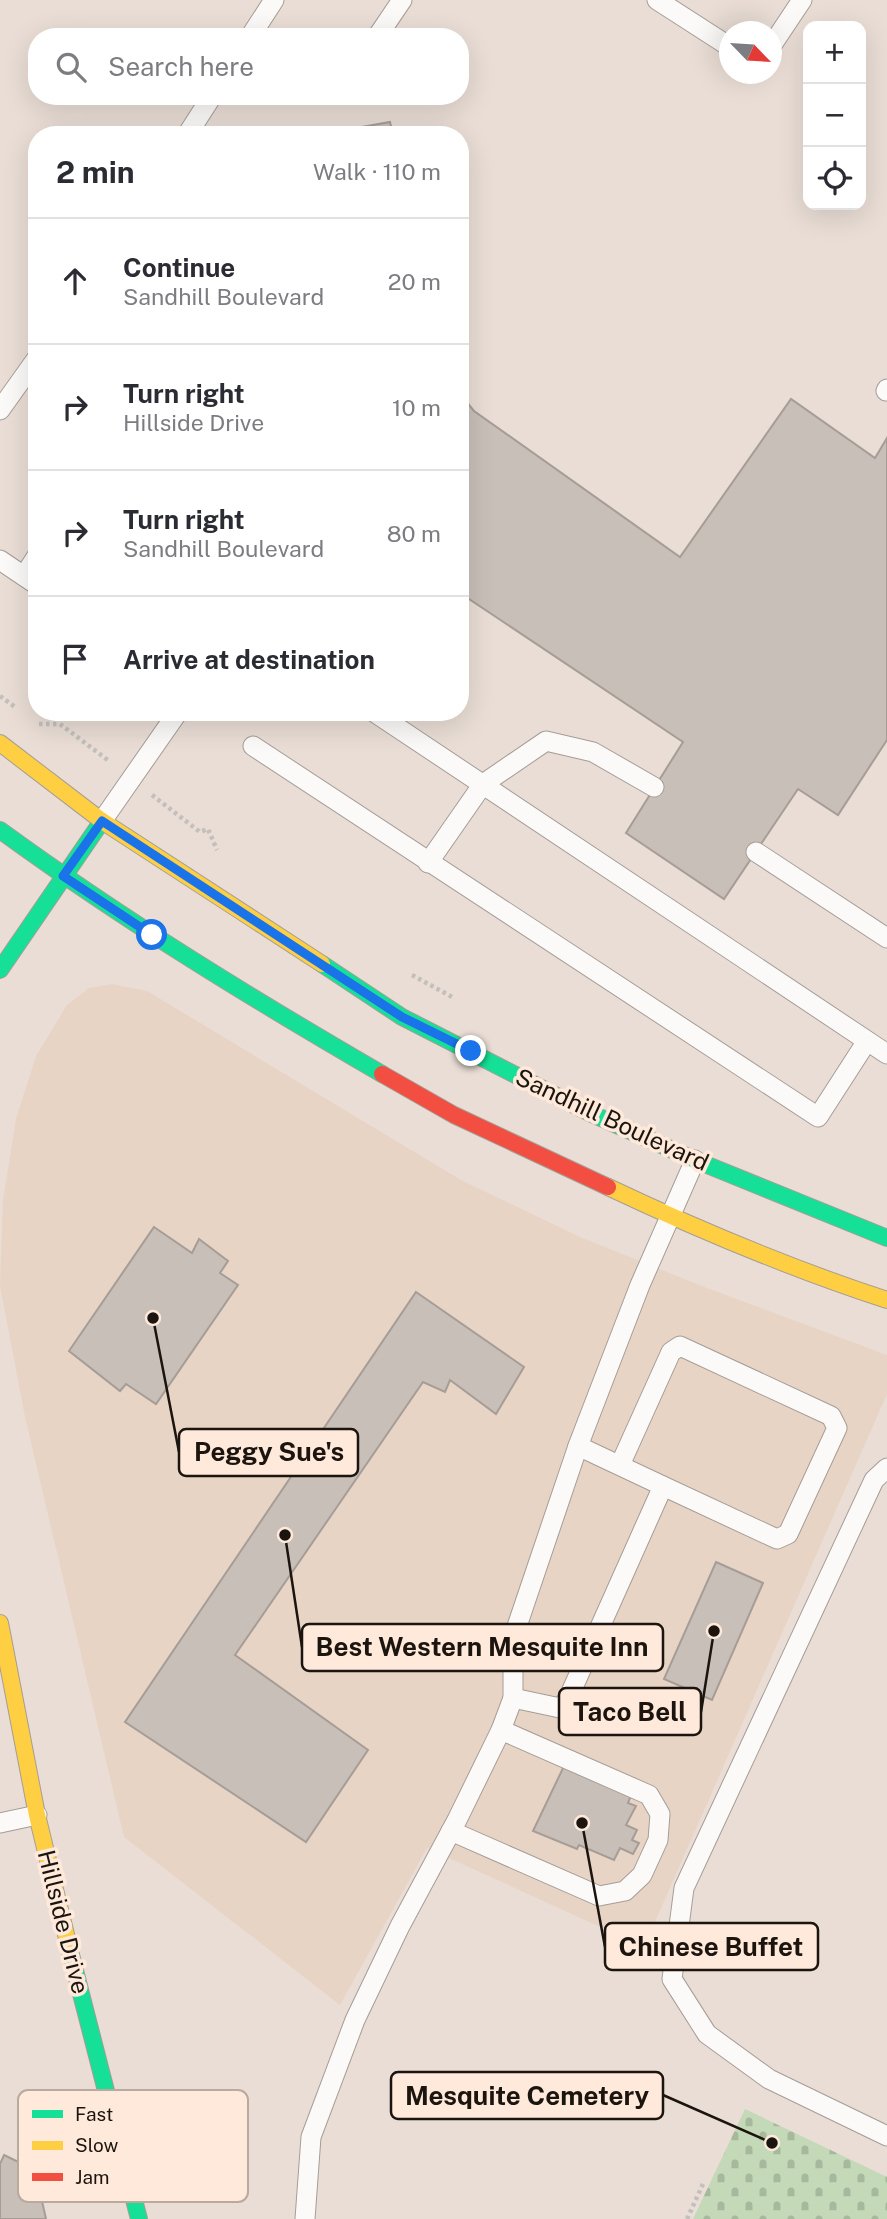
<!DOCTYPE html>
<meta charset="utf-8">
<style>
body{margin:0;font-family:"Public Sans",sans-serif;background:#f2f2f3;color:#2b2b33}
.controls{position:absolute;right:21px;top:21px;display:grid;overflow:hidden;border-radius:14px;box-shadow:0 7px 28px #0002}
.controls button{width:63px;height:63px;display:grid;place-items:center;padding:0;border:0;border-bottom:2px solid #e1e1e2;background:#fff;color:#2b2b33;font:35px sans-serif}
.compass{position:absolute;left:719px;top:21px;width:63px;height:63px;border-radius:50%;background:#fff;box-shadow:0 7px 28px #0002;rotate:115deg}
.stop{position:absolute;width:21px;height:21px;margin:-16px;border:5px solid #1a73e8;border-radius:50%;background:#fff}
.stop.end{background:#1a73e8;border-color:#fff;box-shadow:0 2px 7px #0008}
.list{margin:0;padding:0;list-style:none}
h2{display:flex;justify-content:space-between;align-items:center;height:91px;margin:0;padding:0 28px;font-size:30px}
h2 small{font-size:23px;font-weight:400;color:#7c7c81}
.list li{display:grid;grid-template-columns:46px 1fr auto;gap:21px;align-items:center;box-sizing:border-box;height:126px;padding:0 28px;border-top:2px solid #e1e1e2}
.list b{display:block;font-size:26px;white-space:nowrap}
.list p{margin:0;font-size:23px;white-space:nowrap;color:#7c7c81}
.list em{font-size:23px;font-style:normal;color:#7c7c81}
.icon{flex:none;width:38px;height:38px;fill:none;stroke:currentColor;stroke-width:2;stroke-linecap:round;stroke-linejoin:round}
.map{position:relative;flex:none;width:887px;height:2219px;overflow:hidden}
.search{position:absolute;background:#fff;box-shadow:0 7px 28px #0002;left:28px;top:28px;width:441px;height:77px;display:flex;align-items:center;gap:18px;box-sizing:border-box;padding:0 24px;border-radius:28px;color:#7c7c81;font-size:26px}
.panel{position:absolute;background:#fff;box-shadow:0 7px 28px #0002;left:28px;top:126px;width:441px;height:595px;border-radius:28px}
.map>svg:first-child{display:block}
</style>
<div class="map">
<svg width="887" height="2219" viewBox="0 0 887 2219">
<defs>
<pattern id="cemetery-stones" width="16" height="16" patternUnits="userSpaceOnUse" patternTransform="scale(1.75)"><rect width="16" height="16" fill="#c3d9b7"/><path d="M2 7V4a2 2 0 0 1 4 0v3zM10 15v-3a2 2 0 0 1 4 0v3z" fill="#a7b99c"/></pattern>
</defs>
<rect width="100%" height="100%" fill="#e9ddd5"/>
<polygon fill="#e8d4c5" points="112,984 147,991 461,1180 580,1237 707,1288 887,1355 887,1394 644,1947 427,1848 340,2005 124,1837 25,1417 0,1286 3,1200 16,1119 36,1056 67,1005 89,988"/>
<polygon fill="url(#cemetery-stones)" points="745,2109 887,2177 887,2219 693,2219"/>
<g fill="#c9bfb9" stroke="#a69d97" stroke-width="2">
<polygon points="390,122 393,135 317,135"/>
<polygon points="460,394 474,411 680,557 791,399 875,458 887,438 887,740 838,815 798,789 724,899 626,833 683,742 460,593"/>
<polygon points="154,1227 192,1253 199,1239 228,1261 220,1273 238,1285 156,1404 126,1384 120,1391 69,1351"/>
<polygon points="416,1292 524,1367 496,1414 450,1380 445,1392 423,1382 235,1655 368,1750 306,1842 125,1722"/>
<polygon points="716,1562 763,1583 712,1700 664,1679"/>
<polygon points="564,1766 631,1795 628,1803 636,1806 626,1825 637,1830 632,1840 639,1843 633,1854 620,1848 614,1860 579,1845 577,1849 533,1831"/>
<polygon points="4,2155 35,2170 46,2219 0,2219 0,2164"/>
</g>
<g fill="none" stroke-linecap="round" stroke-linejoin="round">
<g stroke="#a59d96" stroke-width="21">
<g id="lane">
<polyline points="657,0 730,47"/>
<polyline points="250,37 274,0"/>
<polyline points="377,37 402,0"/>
<polyline points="772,45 802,0"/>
<polyline points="187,135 212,96"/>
<polyline points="886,391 887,389"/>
<polyline points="0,410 37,358"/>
<polyline points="0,560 37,585"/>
<polyline points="24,576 37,556"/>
<polyline points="374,712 887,1054"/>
<polyline points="253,746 818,1117 867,1041"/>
<polyline points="102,821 178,712"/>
<polyline points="756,852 887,938"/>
<polyline points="428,863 483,784 546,741 593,752 654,787"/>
<polyline points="620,1465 671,1352 680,1346 831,1416 837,1428 788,1534 777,1539 663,1486"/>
<polyline points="887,1468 874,1480 684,1888 672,1979 707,2034 769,2079 887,2136"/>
<polyline points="513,1698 560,1708 567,1701 663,1486 578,1446"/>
<polyline points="0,1823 37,1815"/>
<polyline points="451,1831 599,1896 625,1891 642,1875 658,1840 660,1814 649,1795 501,1730"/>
<polyline points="305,2219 311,2137 355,2020 400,1926 457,1820 501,1730 513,1698 513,1638 578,1446 640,1285 695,1160"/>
</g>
</g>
<g stroke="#a59d96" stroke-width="18">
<g id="fast">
<path d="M0,830C122,919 251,998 382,1074"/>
<polyline points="322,964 402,1017 590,1113 695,1160 887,1238"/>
<polyline points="0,970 102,821"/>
<polyline points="70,1951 139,2219"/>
</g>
</g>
<g stroke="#a59d96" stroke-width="18">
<g id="slow">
<polyline points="0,743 102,821 322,964"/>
<path d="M608,1187C699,1230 792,1269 887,1300"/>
<polyline points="0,1623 37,1815 70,1951"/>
</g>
</g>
<g stroke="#a59d96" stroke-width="18">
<polyline id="jam" points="382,1074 454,1115 608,1187"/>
</g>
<g stroke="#c2bfbc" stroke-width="4.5" stroke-dasharray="3.5 3.5" stroke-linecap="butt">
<polyline points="0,696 15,707"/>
<polyline points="39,724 60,724 109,761"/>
<polyline points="152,795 200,832 208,829 217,850"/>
<polyline points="412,975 454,998"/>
<polyline points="687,2219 703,2184"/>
</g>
<use href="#lane" stroke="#fcfaf9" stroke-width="19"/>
<use href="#fast" stroke="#16e098" stroke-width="16"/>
<use href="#slow" stroke="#ffcf43" stroke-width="16"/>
<use href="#jam" stroke="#f24e42" stroke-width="16"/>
</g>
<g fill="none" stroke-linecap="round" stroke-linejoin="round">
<polyline stroke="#1a73e8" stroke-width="9" points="152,935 63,876 102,821 402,1017 471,1051"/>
</g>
<g text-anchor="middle" stroke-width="7" stroke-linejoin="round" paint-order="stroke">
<g font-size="24" fill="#1b140f" stroke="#fee9da">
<text transform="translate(612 1120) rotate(25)" y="8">Sandhill Boulevard</text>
<text transform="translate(63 1922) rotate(76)" y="8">Hillside Drive</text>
</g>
</g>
<rect x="18" y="2090" width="230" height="112" rx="10" fill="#fee9da" stroke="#baa99d" stroke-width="2"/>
<rect x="32" y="2110" width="31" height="8" fill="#16e098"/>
<rect x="32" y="2141" width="31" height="9" fill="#ffcf43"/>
<rect x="32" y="2173" width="31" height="8" fill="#f24e42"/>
<g font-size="19" fill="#1b140f">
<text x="75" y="2121">Fast</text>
<text x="75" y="2152">Slow</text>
<text x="75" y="2184">Jam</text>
</g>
<path fill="none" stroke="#1b140f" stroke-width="2.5" d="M153 1318L179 1452M285 1535L302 1647M714 1631L701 1712M582 1823L605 1947M772 2143L663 2095"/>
<g fill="#1b140f" stroke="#fee9da" stroke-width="2.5">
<circle cx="153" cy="1318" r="7"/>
<circle cx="285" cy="1535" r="7"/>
<circle cx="714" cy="1631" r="7"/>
<circle cx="582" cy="1823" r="7"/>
<circle cx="772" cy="2143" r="7"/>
</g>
<g fill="#fee9da" stroke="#1b140f" stroke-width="2.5">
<rect x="179" y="1429" width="179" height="47" rx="7"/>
<rect x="302" y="1624" width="361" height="47" rx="7"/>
<rect x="559" y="1688" width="142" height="47" rx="7"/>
<rect x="605" y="1923" width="213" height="47" rx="7"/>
<rect x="391" y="2072" width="272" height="47" rx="7"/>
</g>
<g font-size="26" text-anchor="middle" font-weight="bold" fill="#1b140f">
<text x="269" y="1461">Peggy Sue's</text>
<text x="482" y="1656">Best Western Mesquite Inn</text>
<text x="630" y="1721">Taco Bell</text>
<text x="711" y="1956">Chinese Buffet</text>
<text x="527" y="2105">Mesquite Cemetery</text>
</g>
</svg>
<div class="controls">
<button>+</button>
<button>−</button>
<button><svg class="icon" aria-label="locate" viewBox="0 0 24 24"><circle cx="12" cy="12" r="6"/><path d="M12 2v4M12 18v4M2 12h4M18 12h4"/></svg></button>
</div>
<svg class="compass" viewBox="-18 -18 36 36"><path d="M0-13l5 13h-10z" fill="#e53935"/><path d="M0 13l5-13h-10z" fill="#7c7c81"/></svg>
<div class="stop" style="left:152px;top:935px"></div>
<div class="stop end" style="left:471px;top:1051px"></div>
<div class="search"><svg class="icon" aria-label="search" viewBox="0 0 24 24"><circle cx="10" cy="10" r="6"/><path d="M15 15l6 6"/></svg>Search here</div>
<section class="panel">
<h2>2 min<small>Walk · 110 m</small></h2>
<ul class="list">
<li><svg class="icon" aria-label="ahead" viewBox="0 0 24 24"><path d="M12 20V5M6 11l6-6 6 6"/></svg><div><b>Continue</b><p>Sandhill Boulevard</p></div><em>20 m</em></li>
<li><svg class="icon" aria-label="right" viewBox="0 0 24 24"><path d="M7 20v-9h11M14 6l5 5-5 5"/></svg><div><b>Turn right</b><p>Hillside Drive</p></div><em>10 m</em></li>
<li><svg class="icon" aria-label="right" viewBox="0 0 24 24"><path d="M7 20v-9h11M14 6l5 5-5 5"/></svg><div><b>Turn right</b><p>Sandhill Boulevard</p></div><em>80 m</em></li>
<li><svg class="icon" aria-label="arrive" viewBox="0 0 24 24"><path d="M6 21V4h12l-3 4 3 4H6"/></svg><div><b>Arrive at destination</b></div></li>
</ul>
</section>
</div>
